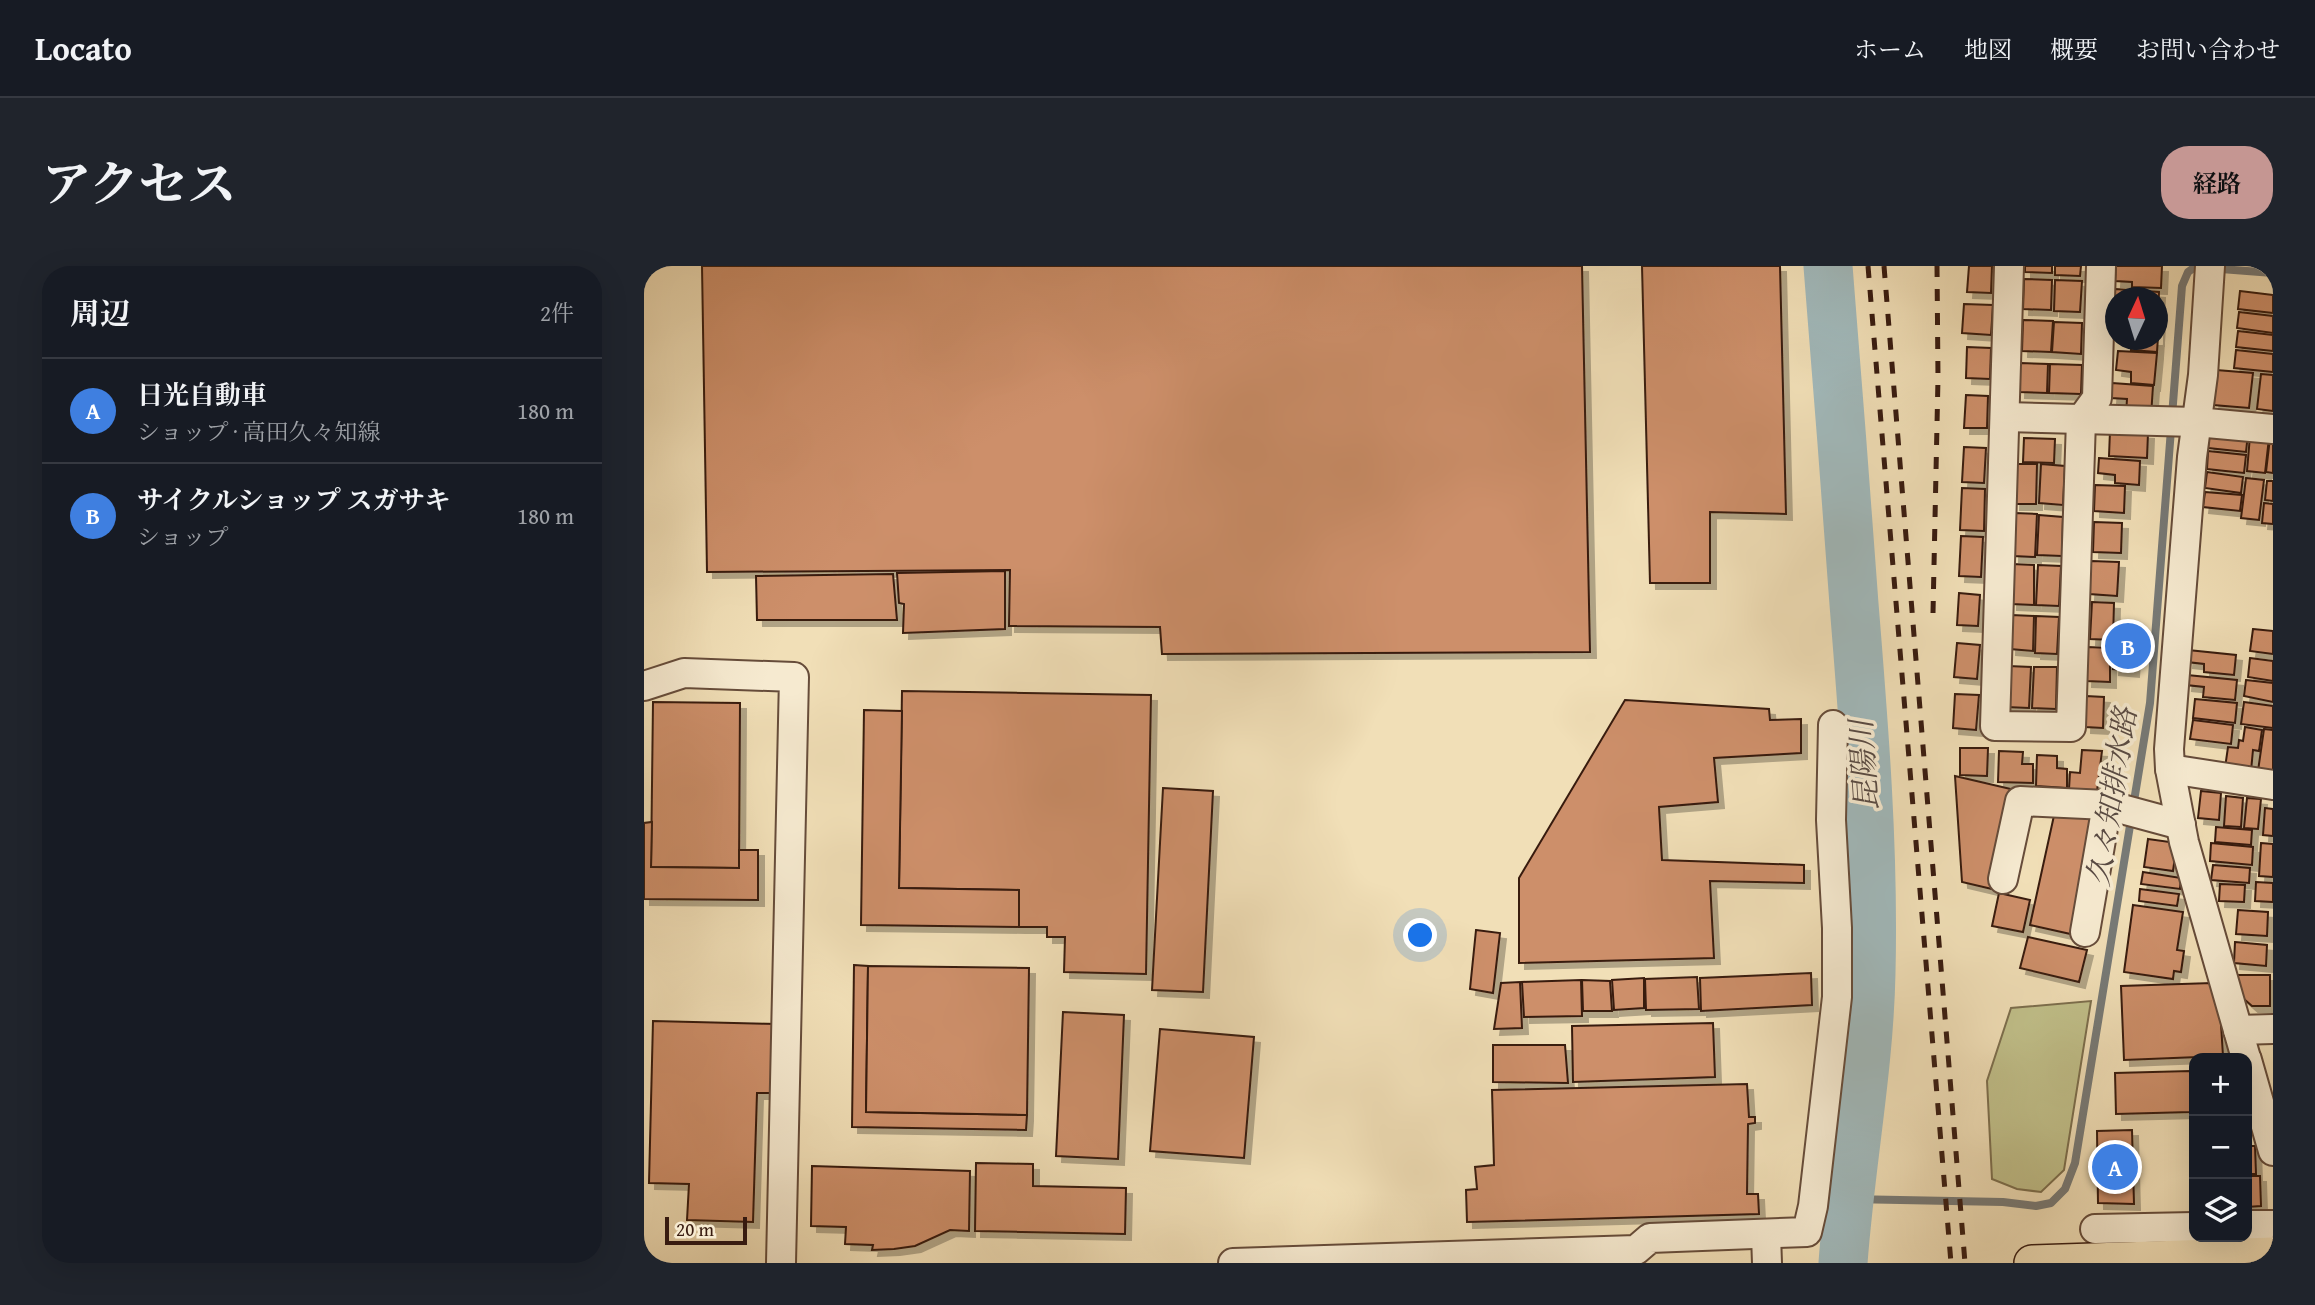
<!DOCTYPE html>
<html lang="ja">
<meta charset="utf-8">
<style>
body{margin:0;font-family:"Gentium Book Plus","Noto Serif JP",serif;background:#20242c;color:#f1f3f6}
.controls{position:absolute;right:21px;bottom:21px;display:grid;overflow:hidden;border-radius:14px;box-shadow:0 7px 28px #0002}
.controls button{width:63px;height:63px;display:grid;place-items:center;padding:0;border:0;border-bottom:2px solid #363941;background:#171b24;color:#f1f3f6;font:35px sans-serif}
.compass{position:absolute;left:1461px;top:21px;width:63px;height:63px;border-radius:50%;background:#171b24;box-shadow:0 7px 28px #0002;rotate:4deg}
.scale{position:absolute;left:21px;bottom:18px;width:82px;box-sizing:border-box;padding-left:7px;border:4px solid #381b10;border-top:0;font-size:19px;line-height:24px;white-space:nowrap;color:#381b10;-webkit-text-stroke:5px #f6ead0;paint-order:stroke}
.you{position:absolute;left:777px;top:670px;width:24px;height:24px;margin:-18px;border:5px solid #fff;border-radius:50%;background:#1a73e8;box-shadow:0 0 0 10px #1a73e833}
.badge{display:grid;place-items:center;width:46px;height:46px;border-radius:50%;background:#c59692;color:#fff;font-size:23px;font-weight:700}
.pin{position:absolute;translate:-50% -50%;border:4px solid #fff;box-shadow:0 2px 7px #0006}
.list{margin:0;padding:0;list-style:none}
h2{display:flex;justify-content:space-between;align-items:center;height:91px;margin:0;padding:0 28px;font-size:30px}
h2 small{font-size:23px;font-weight:400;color:#9ea1a6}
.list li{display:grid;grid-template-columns:46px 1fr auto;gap:21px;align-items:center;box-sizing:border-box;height:105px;padding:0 28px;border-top:2px solid #363941}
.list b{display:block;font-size:26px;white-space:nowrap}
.list p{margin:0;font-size:23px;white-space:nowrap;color:#9ea1a6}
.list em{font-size:23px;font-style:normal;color:#9ea1a6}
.icon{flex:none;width:38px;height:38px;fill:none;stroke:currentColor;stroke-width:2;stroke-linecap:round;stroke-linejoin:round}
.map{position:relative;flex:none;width:1629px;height:997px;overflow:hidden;border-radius:28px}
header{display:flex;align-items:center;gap:42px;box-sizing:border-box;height:98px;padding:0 35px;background:#171b24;border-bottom:2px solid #363941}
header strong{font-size:33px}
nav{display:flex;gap:38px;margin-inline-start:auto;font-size:24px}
.intro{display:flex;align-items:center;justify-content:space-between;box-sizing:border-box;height:168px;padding:0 42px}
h1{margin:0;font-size:49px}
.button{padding:18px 32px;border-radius:28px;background:#c59692;color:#111;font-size:24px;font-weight:700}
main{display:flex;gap:42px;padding:0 42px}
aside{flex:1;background:#171b24;border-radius:28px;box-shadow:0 7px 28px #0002}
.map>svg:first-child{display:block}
</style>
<header>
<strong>Locato</strong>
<nav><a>ホーム</a><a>地図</a><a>概要</a><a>お問い合わせ</a></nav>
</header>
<div class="intro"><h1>アクセス</h1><a class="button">経路</a></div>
<main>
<aside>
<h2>周辺<small>2件</small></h2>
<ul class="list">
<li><span class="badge" style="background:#3f7fe0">A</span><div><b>日光自動車</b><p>ショップ · 高田久々知線</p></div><em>180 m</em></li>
<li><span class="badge" style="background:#3f7fe0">B</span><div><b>サイクルショップ スガサキ</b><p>ショップ</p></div><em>180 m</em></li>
</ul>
</aside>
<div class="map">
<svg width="1629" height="997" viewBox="0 0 1629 997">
<defs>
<filter id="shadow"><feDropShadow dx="6" dy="6" stdDeviation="0" flood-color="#0004"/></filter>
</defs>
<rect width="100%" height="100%" fill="#f1dfb7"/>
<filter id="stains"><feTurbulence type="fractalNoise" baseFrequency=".00286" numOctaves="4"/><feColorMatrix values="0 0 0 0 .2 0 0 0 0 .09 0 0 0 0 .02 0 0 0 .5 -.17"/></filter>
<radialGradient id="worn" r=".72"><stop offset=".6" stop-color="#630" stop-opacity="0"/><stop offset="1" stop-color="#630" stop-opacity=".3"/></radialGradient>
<polygon fill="#c1c08a" stroke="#7c6e4d" stroke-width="2" points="1447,735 1420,904 1397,926 1373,923 1348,913 1343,815 1367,742"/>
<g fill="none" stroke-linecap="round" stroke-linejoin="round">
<polyline stroke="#777a77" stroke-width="8" points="1205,933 1359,936 1392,940 1407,937 1421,923 1431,897 1506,437 1538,20 1544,6 1551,1 1629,7"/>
<path stroke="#a1b9bb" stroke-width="49" d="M1184,0C1193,113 1202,225 1210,338C1220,461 1230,584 1227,707C1225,804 1206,900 1199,997"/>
</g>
<g fill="#cd8f6a" stroke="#381b10" stroke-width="2" filter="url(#shadow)">
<polygon points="58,0 938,0 946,386 518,388 516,361 365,360 366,304 63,306"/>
<polygon points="998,0 1136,0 1142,248 1066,246 1066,317 1006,317"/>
<polygon points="1325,0 1348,0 1347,27 1323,26"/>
<polygon points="1381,0 1408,0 1408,7 1381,6"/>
<polygon points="1411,0 1437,0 1436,10 1411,9"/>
<polygon points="1472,0 1518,0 1517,22 1488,21 1488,16 1471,15"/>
<polygon points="1380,13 1408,14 1407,44 1379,43"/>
<polygon points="1411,14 1438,15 1436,46 1410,45"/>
<polygon points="1471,23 1515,26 1514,52 1514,32 1472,32 1470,39"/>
<polygon points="1596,25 1629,29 1629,47 1594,43"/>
<polygon points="1320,38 1349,39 1347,69 1318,67"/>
<polygon points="1595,46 1629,50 1629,67 1593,62"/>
<polygon points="1379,54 1409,55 1407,86 1378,85"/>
<polygon points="1410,56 1438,57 1437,88 1408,86"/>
<polygon points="1514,56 1515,56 1513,86 1487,84 1488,74 1514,74"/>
<polygon points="1594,65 1629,69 1629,85 1592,81"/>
<polygon points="1323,81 1347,82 1346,113 1322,112"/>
<polygon points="1592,84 1629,88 1629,106 1590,102"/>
<polygon points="1474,85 1513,87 1510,119 1487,117 1487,106 1472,104"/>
<polygon points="1376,97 1404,98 1403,127 1375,126"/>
<polygon points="1406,98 1438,99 1437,128 1405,127"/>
<polygon points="1572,104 1609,107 1605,142 1569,139"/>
<polygon points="1617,108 1629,109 1629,145 1613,143"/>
<polygon points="1468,117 1509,120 1507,150 1482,148 1483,133 1467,132"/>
<polygon points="1322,129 1344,130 1343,162 1320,162"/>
<polygon points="1566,162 1604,167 1602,186 1564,182"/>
<polygon points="1466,165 1504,167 1503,192 1465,190"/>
<polygon points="1606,170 1625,172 1621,207 1603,205"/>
<polygon points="1380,172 1411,173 1410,197 1379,196"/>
<polygon points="1626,172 1629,172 1629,207 1622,206"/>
<polygon points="1320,181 1342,182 1340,217 1318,216"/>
<polygon points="1564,185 1602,189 1600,207 1563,203"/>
<polygon points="1455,192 1496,195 1495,219 1471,217 1471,209 1454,207"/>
<polygon points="1372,198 1393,198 1392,238 1370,238"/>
<polygon points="1397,198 1421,200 1419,239 1395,237"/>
<polygon points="1563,206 1599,211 1597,227 1561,222"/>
<polygon points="1602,212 1620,214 1615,254 1597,252"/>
<polygon points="1623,215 1629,215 1629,235 1621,234"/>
<polygon points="1451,219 1481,220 1480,247 1450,245"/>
<polygon points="1318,222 1341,223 1340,265 1316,264"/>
<polygon points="1561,226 1598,229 1596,245 1559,241"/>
<polygon points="1620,237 1629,238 1629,258 1618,257"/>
<polygon points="1370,247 1393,248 1391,291 1369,290"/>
<polygon points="1395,249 1419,251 1418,290 1393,289"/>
<polygon points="1450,256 1478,257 1477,287 1449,286"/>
<polygon points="1317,270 1339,271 1337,311 1315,310"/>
<polygon points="1447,295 1475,296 1473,330 1445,328"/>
<polygon points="1368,298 1390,299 1390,339 1367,338"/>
<polygon points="1394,299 1417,300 1415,340 1392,339"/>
<polygon points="361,305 361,363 259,367 260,338 255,337 253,307"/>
<polygon points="249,308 253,354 113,354 112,310"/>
<polygon points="1315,327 1336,329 1334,360 1313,359"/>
<polygon points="1448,336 1470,337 1469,374 1446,373"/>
<polygon points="1367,349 1390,350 1389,385 1366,383"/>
<polygon points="1392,350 1415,351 1413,388 1391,387"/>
<polygon points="1473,363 1492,365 1489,405 1469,403"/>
<polygon points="1609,363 1629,365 1629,388 1606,385"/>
<polygon points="1313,377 1336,379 1333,413 1310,411"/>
<polygon points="1443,381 1466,382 1466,416 1442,415"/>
<polygon points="1544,384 1592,389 1590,409 1560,406 1560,398 1543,396"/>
<polygon points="1606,392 1629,395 1629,415 1604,411"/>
<polygon points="1364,400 1387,401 1385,442 1362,441"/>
<polygon points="1390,401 1413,401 1412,443 1388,442"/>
<polygon points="1543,409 1593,414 1591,434 1559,431 1560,421 1542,419"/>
<polygon points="1602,414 1629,417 1629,436 1600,430"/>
<polygon points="258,425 507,429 502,708 420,706 421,671 403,671 403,661 375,661 375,624 255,622"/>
<polygon points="1311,428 1335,429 1332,464 1309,462"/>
<polygon points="1442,430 1460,431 1459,462 1441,461"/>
<polygon points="1551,433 1593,437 1591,457 1549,452"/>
<polygon points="981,434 1125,443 1126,454 1157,453 1157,487 1070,492 1074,536 1015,541 1018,594 1160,599 1160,617 1066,615 1070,692 875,697 875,612"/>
<polygon points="9,436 96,437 95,602 7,601"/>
<polygon points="1600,436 1629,440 1629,462 1597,458"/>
<polygon points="220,444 258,445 255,622 375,624 375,661 217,659"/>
<polygon points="1549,454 1589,459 1587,478 1546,473"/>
<polygon points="1601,461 1618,464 1615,485 1609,484 1607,505 1581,502 1584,481 1594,482 1595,474 1599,475"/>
<polygon points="1620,463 1629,464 1629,508 1614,505"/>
<polygon points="1316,482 1344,482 1343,510 1316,509"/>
<polygon points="1438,484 1458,485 1453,525 1425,523 1426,506 1436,507"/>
<polygon points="1355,485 1379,486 1378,498 1389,498 1389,517 1354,516"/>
<polygon points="1393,489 1413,490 1413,502 1423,503 1423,522 1392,520"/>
<polygon points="1311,510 1371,524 1348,623 1318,616"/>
<polygon points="519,522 569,525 559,726 508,724"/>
<polygon points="1557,525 1577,527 1575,554 1554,552"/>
<polygon points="1582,530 1599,532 1597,561 1580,560"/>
<polygon points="1603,532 1617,533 1614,563 1600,562"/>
<polygon points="1621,542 1629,543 1629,570 1619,569"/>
<polygon points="1411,545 1456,555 1431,669 1386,659"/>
<polygon points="8,556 7,601 95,602 95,584 114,584 114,634 0,633 0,557"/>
<polygon points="1572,561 1608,564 1607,579 1571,576"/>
<polygon points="1504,573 1533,577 1529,605 1500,601"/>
<polygon points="1567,577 1609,581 1608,599 1566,595"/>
<polygon points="1617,577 1629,578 1629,611 1615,610"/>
<polygon points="1569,599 1606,602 1605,617 1567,614"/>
<polygon points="1499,606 1537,612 1536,623 1497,618"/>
<polygon points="1612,616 1629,617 1629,636 1611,635"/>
<polygon points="1576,618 1601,619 1600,636 1575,635"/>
<polygon points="1496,623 1535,628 1533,640 1495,635"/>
<polygon points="1355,627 1386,634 1379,666 1348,660"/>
<polygon points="1489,639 1539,646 1533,684 1540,685 1537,706 1530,705 1529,713 1480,706"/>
<polygon points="1594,644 1624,646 1623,670 1592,668"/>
<polygon points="832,664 856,667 849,727 826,723"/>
<polygon points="1384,671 1443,684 1435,716 1376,702"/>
<polygon points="1591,676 1623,679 1622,700 1590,697"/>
<polygon points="210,699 224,700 222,846 383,849 382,864 208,861"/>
<polygon points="224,700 385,702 383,849 222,846"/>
<polygon points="1167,707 1168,739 1057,745 1056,712"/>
<polygon points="1592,709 1626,709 1626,740 1608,740 1592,726"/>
<polygon points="1053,711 1055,743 1002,744 1001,713"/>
<polygon points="1000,712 1000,742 970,744 968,714"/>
<polygon points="937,714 938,750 880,751 878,716"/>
<polygon points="938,714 966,715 968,745 939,745"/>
<polygon points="876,716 878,762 850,763 857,717"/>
<polygon points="1568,717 1576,742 1579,790 1480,794 1477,720"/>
<polygon points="419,746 480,749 474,893 412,890"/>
<polygon points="9,755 133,758 131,827 113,827 109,956 43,954 45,918 5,917"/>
<polygon points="1069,757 1071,811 929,816 928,760"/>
<polygon points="516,763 610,771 600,892 506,885"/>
<polygon points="849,779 921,779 924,817 849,816"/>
<polygon points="1546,805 1547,846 1472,848 1471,807"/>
<polygon points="1103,818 1105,851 1111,851 1111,857 1104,858 1103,928 1114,928 1115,948 823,956 822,924 833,923 831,901 850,899 848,824"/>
<polygon points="1488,864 1490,938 1454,937 1453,865"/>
<polygon points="1603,880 1611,880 1612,908 1603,908"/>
<polygon points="332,897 389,898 389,920 482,922 481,968 331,965"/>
<polygon points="168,900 326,905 325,965 306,964 271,980 250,983 228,984 229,979 201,978 202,961 167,960"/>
<polygon points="1603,910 1616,910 1617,940 1603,941"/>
</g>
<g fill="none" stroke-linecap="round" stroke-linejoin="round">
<g stroke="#664c3a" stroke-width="32">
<g id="minor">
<polyline points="1365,0 1351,460 1427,461 1437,154 1453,132 1457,0"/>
<polyline points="1566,0 1559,109 1548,191 1525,483 1526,503 1540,576 1602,792"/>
<polyline points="1361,151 1552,156 1629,163"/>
<polyline points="0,420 40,407 150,411 137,997"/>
<polyline points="1526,503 1629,519"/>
<polyline points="1359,613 1376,535 1463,539"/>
<polyline points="1441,666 1463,539 1537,559"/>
<polyline points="1594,764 1629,763"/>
<polyline points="1603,794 1629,885"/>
<polyline points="1603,959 1629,959"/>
<polyline points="1451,963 1550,961"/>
<polyline points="1122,969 1123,997"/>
<polyline points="589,997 992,984 1006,972 1163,966 1169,940 1193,731 1193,662 1187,554 1189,459"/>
</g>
</g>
<g stroke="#381b10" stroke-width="38">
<polyline id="major" points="1388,997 1629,989"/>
</g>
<use href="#minor" stroke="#f6ead0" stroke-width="28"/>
<use href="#major" stroke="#f1dfb7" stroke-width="35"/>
<g stroke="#381b10" stroke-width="5" stroke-dasharray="12 12" stroke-linecap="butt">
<polyline points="1224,0 1307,997"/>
<polyline points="1240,0 1321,997"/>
<polyline points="1289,347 1294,112 1293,0"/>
</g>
</g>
<g text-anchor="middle" stroke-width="7" stroke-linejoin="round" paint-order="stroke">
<g font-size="30" font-style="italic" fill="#584a43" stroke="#f6ead0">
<text transform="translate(1220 499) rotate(-94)" y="10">昆陽川</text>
<text transform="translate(1468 531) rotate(-81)" y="10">久々知排水路</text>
</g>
</g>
<rect width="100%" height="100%" filter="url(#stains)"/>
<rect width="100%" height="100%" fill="url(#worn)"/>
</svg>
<div class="controls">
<button>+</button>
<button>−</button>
<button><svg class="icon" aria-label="layers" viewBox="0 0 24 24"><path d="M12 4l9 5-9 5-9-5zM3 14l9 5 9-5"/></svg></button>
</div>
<svg class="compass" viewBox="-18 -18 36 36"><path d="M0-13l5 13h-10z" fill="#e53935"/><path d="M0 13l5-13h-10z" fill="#9ea1a6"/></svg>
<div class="scale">20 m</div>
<div class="you"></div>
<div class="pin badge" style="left:1471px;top:901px;background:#3f7fe0">A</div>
<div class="pin badge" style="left:1484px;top:380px;background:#3f7fe0">B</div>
</div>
</main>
